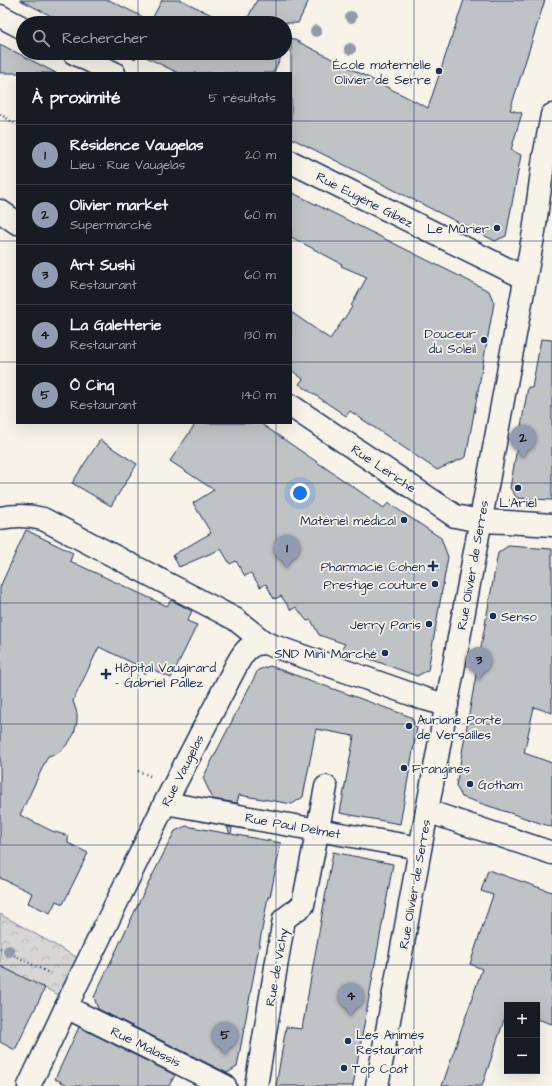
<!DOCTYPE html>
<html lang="fr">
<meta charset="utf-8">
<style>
body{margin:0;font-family:"Architects Daughter",sans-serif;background:#242831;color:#f1f3f6}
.controls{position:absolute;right:12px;bottom:12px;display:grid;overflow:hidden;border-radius:0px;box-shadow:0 4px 16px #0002}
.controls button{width:36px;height:36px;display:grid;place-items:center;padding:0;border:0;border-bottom:1px solid #363941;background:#171b24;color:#f1f3f6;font:20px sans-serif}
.you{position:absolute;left:300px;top:493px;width:14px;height:14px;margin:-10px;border:3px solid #fff;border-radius:50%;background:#1a73e8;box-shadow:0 0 0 6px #1a73e833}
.badge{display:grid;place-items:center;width:26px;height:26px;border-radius:50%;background:#919bb2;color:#111;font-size:13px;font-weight:700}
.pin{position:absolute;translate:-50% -33px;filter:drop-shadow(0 1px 2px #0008)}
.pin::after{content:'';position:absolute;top:21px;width:14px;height:12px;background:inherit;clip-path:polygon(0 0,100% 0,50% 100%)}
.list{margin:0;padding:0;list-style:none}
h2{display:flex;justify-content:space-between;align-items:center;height:52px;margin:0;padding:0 16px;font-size:17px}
h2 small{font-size:13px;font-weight:400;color:#9ea1a6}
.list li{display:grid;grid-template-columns:26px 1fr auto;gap:12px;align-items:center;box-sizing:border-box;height:60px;padding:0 16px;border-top:1px solid #363941}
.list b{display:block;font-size:15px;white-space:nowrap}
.list p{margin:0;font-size:13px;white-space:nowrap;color:#9ea1a6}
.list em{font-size:13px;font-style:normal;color:#9ea1a6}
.icon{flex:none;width:22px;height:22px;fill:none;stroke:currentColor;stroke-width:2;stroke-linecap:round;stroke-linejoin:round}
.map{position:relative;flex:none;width:552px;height:1086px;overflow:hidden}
.search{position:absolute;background:#171b24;box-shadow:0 4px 16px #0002;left:16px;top:16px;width:276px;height:44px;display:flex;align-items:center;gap:10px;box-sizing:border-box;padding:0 14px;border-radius:22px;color:#9ea1a6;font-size:15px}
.panel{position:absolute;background:#171b24;box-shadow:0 4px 16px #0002;left:16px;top:72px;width:276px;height:352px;border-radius:0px}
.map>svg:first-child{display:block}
</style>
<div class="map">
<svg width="552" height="1086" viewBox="0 0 552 1086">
<defs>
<pattern id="park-crowns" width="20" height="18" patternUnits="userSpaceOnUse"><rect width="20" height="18" fill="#d7d6d4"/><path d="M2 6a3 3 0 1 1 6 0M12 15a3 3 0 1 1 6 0" fill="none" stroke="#b8b8b8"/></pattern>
</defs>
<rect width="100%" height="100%" fill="#f7f3e8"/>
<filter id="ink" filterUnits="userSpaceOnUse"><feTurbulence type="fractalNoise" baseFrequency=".025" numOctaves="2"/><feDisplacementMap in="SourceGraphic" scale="8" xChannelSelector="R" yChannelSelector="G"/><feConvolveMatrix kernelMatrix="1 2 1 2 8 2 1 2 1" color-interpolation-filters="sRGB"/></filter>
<g filter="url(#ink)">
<polygon fill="url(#park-crowns)" stroke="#798299" points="0,914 78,958 59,995 0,966"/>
<g fill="#c0c3c5" stroke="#1b2f5e">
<polygon points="20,0 109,0 151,21 162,0 181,0 228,23 65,23"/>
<polygon points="257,0 309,0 298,23 245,23"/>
<polygon points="464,0 545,0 510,110 522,113 511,150 521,155 506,236 495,241 291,138 291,38 428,108"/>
<polygon points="285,35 290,38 285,49"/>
<polygon points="0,44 56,73 0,73"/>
<polygon points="124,53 283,53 273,73 178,73 138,53 135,59"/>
<polygon points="291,192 489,291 494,303 466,457 437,470 350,411 346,416 299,384 303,379 291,370 291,312 330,339 352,307 351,306 367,277 341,266 342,264 291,237"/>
<polygon points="541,339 552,340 552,500 517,498 510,488 528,387 532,388"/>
<polygon points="196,423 260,423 384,508 388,503 441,538 448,557 428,670 417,676 342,649 345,644 319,635 311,620 307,621 296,607 291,610 281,596 274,599 266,584 260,587 251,573 245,576 236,561 230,564 221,549 179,567 173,555 211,533 193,503 214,490 170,461"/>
<polygon points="100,440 137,464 111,506 72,483"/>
<polygon points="26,530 73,553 70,561 167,606 171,600 192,611 187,621 197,625 171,678 154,670 143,674 137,665 99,647 73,701 77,713 77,722 74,734 69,742 62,750 56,754 48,756 20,815 52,831 68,836 68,843 88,853 63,904 56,901 50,913 28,903 32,893 0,878 0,587"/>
<polygon points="508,546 552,549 552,713 534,707 524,753 552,763 552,827 462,797 456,786 498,553"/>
<polygon points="270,666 411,717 417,728 400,824 340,813 354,736 316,729 303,797 292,804 239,795 237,803 213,799 203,778 258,670"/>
<polygon points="186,826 230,834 227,827 232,828 231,834 281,843 270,897 268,897 237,1067 227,1073 98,1009 94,997 143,894 175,831"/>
<polygon points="333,852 393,864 353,1086 276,1086 286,1027 302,1029"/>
<polygon points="488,870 552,892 552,1024 537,1019 537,1005 507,1005 507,1011 482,1086 442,1086 482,969 470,964 493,895 481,891"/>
<polygon points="0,966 45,988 15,1050 0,1042"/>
<polygon points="79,1027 175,1075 169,1086 70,1086 55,1079"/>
</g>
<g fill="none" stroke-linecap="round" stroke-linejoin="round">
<g stroke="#1b2f5e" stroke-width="25">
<g id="minor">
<polyline points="0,16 23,28"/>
<polyline points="74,53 114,73"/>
<polyline points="291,162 525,278"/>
<polyline points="0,211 17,223"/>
<polyline points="291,406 455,516 480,521 507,522 552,525"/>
<path d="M0,518C15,515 28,515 43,519L235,619L265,643"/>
<polyline points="165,803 420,848"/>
<polyline points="427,811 552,853"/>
<polyline points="66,1007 225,1086"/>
<path d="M29,1086L76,986L165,803L237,664C244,651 250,643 265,643L425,699L447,705"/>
<polyline points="256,1086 284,919 303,905 326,787"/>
<polyline points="377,1086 427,811 534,232 544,157 552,115"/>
</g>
</g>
<g stroke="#1b2f5e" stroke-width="2.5" stroke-dasharray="1 3" stroke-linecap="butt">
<polyline points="0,114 17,125"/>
<polyline points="138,771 150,776"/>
<polyline points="0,948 53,975"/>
</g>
<use href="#minor" stroke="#f7f3e8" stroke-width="22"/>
</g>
<g fill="#9399a9">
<circle cx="351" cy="17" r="6"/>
<circle cx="316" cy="31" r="6"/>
<circle cx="350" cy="49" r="6"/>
<circle cx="9" cy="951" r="6"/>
</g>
</g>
<path fill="none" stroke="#1b2f5e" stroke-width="1" stroke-opacity="0.55" d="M138,0V23M276,0V23M414,0V1086M138,53V73M276,53V73M0,121H17M291,121H552M0,241H17M291,241H552M0,362H17M291,362H552M138,423V1086M276,423V1086M0,483H552M0,603H552M0,724H552M0,845H552M0,965H552"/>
<g fill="#1b2f5e" stroke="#f7f3e8" stroke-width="1.5">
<circle cx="439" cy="71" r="4"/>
<circle cx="497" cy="228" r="4"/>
<circle cx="484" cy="340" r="4"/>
<circle cx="518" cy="488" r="4"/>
<circle cx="404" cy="520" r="4"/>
<path d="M431 560h4v4h4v4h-4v4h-4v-4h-4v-4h4z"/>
<circle cx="435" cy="584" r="4"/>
<circle cx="493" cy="616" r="4"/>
<circle cx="429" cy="624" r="4"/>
<circle cx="385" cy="653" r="4"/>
<path d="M104 668h4v4h4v4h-4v4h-4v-4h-4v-4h4z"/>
<circle cx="409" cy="726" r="4"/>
<circle cx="404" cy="768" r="4"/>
<circle cx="470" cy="784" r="4"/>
<circle cx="348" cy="1041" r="4"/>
<circle cx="344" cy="1068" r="4"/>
</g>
<g text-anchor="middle" stroke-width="3.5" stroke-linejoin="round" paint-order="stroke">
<g font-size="13" fill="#1b2f5e" stroke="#f7f3e8" text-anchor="end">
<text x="431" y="69">École maternelle<tspan x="431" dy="15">Olivier de Serre</tspan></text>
<text x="489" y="233">Le Mûrier</text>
<text x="476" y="338">Douceur<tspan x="476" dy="15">du Soleil</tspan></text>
<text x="518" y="507" text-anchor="middle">L'Ariel</text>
<text x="396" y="525">Matériel médical</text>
<text x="425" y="571">Pharmacie Cohen</text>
<text x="427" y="589">Prestige couture</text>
<text x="501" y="621" text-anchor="start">Senso</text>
<text x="421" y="629">Jerry Paris</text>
<text x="377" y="658">SND Mini Marché</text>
<text x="115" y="672" text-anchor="start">Hôpital Vaugirard<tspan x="115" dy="15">- Gabriel Pallez</tspan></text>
<text x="417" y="724" text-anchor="start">Auriane Porte<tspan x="417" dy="15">de Versailles</tspan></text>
<text x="412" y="773" text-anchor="start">Frangines</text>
<text x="478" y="789" text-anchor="start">Gotham</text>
<text x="356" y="1039" text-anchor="start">Les Animés<tspan x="356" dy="15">Restaurant</tspan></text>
<text x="352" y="1073" text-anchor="start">Top Coat</text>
</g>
<g font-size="13" fill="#1b2f5e" stroke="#f7f3e8">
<text transform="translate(365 199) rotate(27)" y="5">Rue Eugène Gibez</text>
<text transform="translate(384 468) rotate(34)" y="5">Rue Leriche</text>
<text transform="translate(472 565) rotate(-80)" y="5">Rue Olivier de Serres</text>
<text transform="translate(182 770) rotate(-63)" y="5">Rue Vaugelas</text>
<text transform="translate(293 825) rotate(10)" y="5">Rue Paul Delmet</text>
<text transform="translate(414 884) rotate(-80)" y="5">Rue Olivier de Serres</text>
<text transform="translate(276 967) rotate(-80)" y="5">Rue de Vichy</text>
<text transform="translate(146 1046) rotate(26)" y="5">Rue Malassis</text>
</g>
</g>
</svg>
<div class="controls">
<button>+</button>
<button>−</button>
</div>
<div class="you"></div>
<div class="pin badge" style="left:287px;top:568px">1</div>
<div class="pin badge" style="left:523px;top:458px">2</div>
<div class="pin badge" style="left:479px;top:680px">3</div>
<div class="pin badge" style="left:351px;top:1016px">4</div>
<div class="pin badge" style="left:225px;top:1055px">5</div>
<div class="search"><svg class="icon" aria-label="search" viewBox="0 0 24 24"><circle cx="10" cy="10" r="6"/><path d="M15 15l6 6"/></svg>Rechercher</div>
<section class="panel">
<h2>À proximité<small>5 résultats</small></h2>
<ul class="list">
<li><span class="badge">1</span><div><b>Résidence Vaugelas</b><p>Lieu · Rue Vaugelas</p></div><em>20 m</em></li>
<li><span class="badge">2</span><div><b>Olivier market</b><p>Supermarché</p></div><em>60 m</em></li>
<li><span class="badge">3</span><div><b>Art Sushi</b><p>Restaurant</p></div><em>60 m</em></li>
<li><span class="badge">4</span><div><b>La Galetterie</b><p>Restaurant</p></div><em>130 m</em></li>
<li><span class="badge">5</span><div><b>Ô Cinq</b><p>Restaurant</p></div><em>140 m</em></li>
</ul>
</section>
</div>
